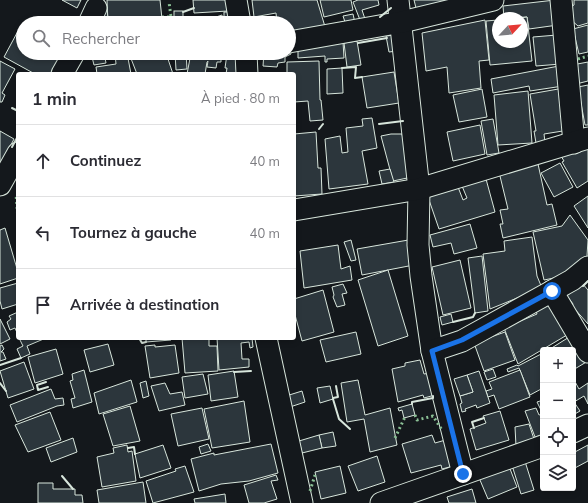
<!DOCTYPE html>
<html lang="fr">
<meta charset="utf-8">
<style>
body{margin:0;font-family:Mulish,sans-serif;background:#f7f7f7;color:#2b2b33}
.controls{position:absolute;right:12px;bottom:12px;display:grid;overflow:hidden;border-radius:4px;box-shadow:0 2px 6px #0003}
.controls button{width:36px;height:36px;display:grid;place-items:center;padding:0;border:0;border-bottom:1px solid #e1e1e2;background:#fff;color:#2b2b33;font:20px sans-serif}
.compass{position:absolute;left:492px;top:12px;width:36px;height:36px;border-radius:50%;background:#fff;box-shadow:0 2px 6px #0003;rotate:64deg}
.stop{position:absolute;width:12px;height:12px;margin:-9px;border:3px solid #1a73e8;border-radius:50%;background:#fff}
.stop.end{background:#1a73e8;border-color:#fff;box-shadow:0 1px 4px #0008}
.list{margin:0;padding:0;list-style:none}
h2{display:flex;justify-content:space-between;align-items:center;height:52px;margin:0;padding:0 16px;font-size:17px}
h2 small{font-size:13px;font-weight:400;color:#7c7c81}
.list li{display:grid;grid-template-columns:26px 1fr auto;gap:12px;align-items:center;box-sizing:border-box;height:72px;padding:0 16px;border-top:1px solid #e1e1e2}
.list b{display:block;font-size:15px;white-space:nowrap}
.list em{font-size:13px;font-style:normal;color:#7c7c81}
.icon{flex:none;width:22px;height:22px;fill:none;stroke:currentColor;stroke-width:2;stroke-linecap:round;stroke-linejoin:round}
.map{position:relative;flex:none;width:588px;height:503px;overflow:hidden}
.search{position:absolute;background:#fff;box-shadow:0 2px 6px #0003;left:16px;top:16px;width:280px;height:44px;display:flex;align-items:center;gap:10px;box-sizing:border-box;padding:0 14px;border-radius:22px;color:#7c7c81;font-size:15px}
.panel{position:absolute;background:#fff;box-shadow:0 2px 6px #0003;left:16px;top:72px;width:280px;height:268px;border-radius:4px}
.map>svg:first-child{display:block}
</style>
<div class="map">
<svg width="588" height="503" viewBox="0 0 588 503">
<rect width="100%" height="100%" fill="#14181c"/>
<g fill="#2c363c" stroke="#d8e6dc">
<polygon points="62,0 81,0 77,8"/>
<polygon points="107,0 160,0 162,19 108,23"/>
<polygon points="193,0 226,0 228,11 194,13"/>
<polygon points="252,0 317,0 326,30 289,35 289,23 277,23 276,13 254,17"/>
<polygon points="320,0 351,0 353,10 324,17"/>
<polygon points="358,0 378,0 379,5 362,10 365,19 360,20 353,2"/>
<polygon points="414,0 446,0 447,2 416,8"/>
<polygon points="555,0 558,25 529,29 527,17 504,18 503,6"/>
<polygon points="574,0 588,0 588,23 578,26 571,20 569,8 574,5"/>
<polygon points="102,7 107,7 108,21 103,22"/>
<rect x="174" y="11" width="9" height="12"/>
<polygon points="224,12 230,12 230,20 217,21 216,17 222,15 222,19 224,19"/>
<polygon points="353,14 355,23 346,25 343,16"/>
<polygon points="527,17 532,61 490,65 486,21 498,20 498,42 522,42 522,18 520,18"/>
<polygon points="485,20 489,60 479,61 481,88 449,93 447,67 426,71 422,33"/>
<polygon points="588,25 588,52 579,54 573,29"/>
<polygon points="18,31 23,34 23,53 59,53 62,55 52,74 35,74 4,57"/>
<polygon points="395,35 397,51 389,52 386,36"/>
<polygon points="557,35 561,64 536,66 533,37"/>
<polygon points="357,41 361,65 347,67 344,43"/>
<polygon points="343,42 344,58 327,59 327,62 325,62 325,56 298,58 298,47"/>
<polygon points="289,48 291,54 285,57 285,62 278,63 277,67 263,66 264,53 289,53"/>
<polygon points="91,53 104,53 106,63 94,65"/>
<polygon points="127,53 131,74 97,74 96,67 116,64 115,54"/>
<polygon points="139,53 166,53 173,74 137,74 130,56"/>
<polygon points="175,53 186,53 187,69 176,70"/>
<polygon points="191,53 221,53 221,62 217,62 216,68 207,67 208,61 207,62 205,74 187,74"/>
<polygon points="227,54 238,55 242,74 226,74 227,68 225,68"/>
<polygon points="0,61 15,69 2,93 5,95 2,102 0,102"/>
<polygon points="319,61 320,100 321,100 323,120 310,121 308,101 294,102 294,74 287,74 287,62"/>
<polygon points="588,62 588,81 576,84 572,65"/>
<polygon points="559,66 563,86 530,91 529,86 493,93 491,79"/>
<polygon points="342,68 343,93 327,94 327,69"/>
<polygon points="394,72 399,103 367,108 362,77"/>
<polygon points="588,85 588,125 585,125 578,87"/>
<polygon points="564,88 569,130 544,134 545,142 536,143 534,131 536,131 530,94"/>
<polygon points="482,89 487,117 459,122 453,95"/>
<polygon points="528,91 532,143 498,145 494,95"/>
<polygon points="372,118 377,148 362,151 368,184 329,189 325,139 340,136 342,153 348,152 346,128 363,126 362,119"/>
<polygon points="493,119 499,153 487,155 481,121"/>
<polygon points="480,125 485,154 453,161 447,132"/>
<polygon points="0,131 14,139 0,166"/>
<polygon points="316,132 318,168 321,168 322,194 294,196 294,134"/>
<polygon points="391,134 402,134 412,177 393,181 381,136"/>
<polygon points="585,147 588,150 588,181 577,188 562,162 564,161 561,156 572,149 575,154"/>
<polygon points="560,163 573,187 554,197 541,173"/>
<polygon points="538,164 547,205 552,204 557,225 503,238 500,224 503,224 500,210 508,209 499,172"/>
<polygon points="390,169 394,182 382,184 379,171"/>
<polygon points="486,179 495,212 439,229 428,197 458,187 463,200 467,198 462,186"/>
<polygon points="588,196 588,228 574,206"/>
<polygon points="570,215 588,240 587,256 569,275 544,280 533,232 562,226"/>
<polygon points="470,224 477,248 454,254 451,243 433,247 430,235"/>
<polygon points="5,228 18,272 18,278 0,284 0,230"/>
<polygon points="532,237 537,276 542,288 490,309 483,254 505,251 504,241"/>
<polygon points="414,239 419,264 362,275 357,249"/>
<polygon points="351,240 356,260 351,261 344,242"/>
<polygon points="338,245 341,269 350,266 352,280 304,288 300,251"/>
<polygon points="482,256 488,311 475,313 468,258"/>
<polygon points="460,260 471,308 443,315 432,267"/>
<polygon points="388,270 408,336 378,346 358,280"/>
<polygon points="18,283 18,304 2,309 0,301 0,288"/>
<polygon points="582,283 588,290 588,324 572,306 573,304 567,296"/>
<polygon points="343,284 347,293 342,294 345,305 337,307 333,297 334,295 332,287"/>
<polygon points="323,290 334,332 302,341 294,311 294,299"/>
<polygon points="554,302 572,332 518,364 504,328 537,314 536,311"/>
<polygon points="18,312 18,335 15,328 10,330 7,322 11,319 9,316"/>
<polygon points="451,314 453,322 442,325 440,317"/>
<polygon points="0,319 10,339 0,344"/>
<polygon points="356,332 361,354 326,362 320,340"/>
<polygon points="505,332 515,360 484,371 474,343"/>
<polygon points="574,334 588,361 573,370 573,350 550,349"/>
<polygon points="19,338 46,338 27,346 30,354 21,358 17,349 23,346"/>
<polygon points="146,338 171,338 171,340 146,342"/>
<polygon points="182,338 209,338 209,346 217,346 218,371 185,373"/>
<polygon points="217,338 252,338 253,347 250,348 249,342 241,343 242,359 249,359 249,367 219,370"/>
<polygon points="108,344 114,365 90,372 84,350"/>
<polygon points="2,345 4,349 1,352 3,352 6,359 0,361 0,346"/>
<polygon points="155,345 155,347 175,345 179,373 150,378 145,346"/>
<polygon points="56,349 63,374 35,383 28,357"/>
<polygon points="543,353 543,388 530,395 519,368 508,372 507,369 517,365 518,366"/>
<polygon points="420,360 424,374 430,373 435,395 424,398 423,395 398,402 392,369 405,366 405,363"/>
<polygon points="24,362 34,389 8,398 0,371"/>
<polygon points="493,369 496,377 487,380 484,372"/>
<polygon points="84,370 92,402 73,408 71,399 75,398 70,381 73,380 72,374"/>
<polygon points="520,370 530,397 499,409 494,395 488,397 486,391 492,389 489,382"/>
<polygon points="234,371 238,397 211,401 208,375"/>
<polygon points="479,371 490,403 477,408 476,405 465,409 466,411 462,412 460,404 462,403 460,396 473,392 467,375"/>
<polygon points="203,374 208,394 185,398 182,377"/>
<polygon points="467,375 473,392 460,396 454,379"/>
<polygon points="573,378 579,389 588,383 588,404 584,396 574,402 580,411 573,415"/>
<polygon points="131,380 137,402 99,414 94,393"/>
<polygon points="358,380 365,415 390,408 397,445 370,452 364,419 347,422 341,383"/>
<polygon points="146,381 149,396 143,398 140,383"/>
<polygon points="165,383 170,394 182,392 185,405 159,411 151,386"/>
<polygon points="330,386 333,399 320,403 317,388"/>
<polygon points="51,389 55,399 63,398 64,405 57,406 17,422 10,405"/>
<polygon points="302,391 305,402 290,407 286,396"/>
<polygon points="543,400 543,434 535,437 525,411 536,408 539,415 543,414 537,402"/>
<polygon points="244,401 250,442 212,448 204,409"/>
<polygon points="412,404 415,415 404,418 402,410 399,411 398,408"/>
<polygon points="130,406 140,441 113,446 103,414"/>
<polygon points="202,408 209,439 178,446 171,414"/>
<polygon points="500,411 509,440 476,450 470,429 486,423 483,416"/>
<polygon points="50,412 61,440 28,452 15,425"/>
<polygon points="529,424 535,442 516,446 515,427"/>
<polygon points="333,432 336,446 322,448 319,435"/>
<polygon points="319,435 322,448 302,453 299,441"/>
<polygon points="432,435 435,443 449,439 457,465 442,469 441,465 411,473 402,444"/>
<polygon points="73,438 77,452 51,462 46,448"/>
<polygon points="208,444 211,451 201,454 199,447"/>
<polygon points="271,444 278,473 249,481 221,484 199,491 191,459 214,453 214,455"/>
<polygon points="127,445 128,452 132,451 136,481 102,487 97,457 114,453 113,448"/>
<polygon points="163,445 171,468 140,478 135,454"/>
<polygon points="588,445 588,461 573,469 573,453"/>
<polygon points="523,455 534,490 521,494 510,459"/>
<polygon points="377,456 385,482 358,491 348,466"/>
<polygon points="507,461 517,487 488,499 477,473"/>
<polygon points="185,466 194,492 153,503 146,481 176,471 175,469"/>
<polygon points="340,466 346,493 321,499 315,472"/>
<polygon points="276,475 278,480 271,481 277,499 264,503 249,503 244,485"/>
<polygon points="143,482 146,503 99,503 97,490"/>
<polygon points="38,483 53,483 53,489 75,489 75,495 82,495 83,503 38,503"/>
<polygon points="472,489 476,503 449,503 447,497"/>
<polygon points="225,494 226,503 195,503 194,499"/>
</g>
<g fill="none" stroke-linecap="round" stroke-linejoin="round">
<g stroke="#d8e6dc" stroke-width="23">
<g id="minor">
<polyline points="236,0 240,23"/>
<polyline points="398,0 419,189 418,245 421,276 432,351 463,474"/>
<polyline points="561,0 574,143"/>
<polyline points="89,23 96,8"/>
<polyline points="289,42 402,22 493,0"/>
<polyline points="246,53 247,74"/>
<polyline points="62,74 74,53"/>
<polyline points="0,185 18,153"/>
<polyline points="294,210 419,189 588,138"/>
<polyline points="552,291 588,352"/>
<polyline points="266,338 302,503"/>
<polyline points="432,351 462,341 572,280 588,267"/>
<polyline points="573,432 588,425"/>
<polyline points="381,503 543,446"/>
</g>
</g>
<use href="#minor" stroke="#14181c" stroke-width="21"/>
<g stroke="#8ac095" stroke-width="3" stroke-dasharray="2 3" stroke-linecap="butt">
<polyline points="162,17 171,17 169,2"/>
<polyline points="82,57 89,53"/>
<polyline points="578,59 588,56"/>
<polyline points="18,194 16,194 18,219"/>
<polyline points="415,415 417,420 433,416 442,430"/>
<polyline points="395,438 405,417"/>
<polyline points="310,491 315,475"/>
</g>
<g stroke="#d8e6dc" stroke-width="2">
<polyline points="183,12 194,8"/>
<polyline points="380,17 391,8"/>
<polyline points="248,18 255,23"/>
<polyline points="358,43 387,38"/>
<polyline points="342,68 356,67 355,78 362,77"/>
<polyline points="12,108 18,111"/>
<polyline points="379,124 403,121"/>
<polyline points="319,129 323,124"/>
<polyline points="12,147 18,136"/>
<polyline points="583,286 588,281"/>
<polyline points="453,322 473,317 475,313"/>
<polyline points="139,338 142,343 146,342"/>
<polyline points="0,365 21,358"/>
<polyline points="234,372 251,371"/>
<polyline points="46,382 37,385 38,390 48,387"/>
<polyline points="0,383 6,391"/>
<polyline points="333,398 338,397 336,386"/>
<polyline points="333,399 339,419 350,429"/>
<polyline points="412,404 412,402 433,398 433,396"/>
<polyline points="474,428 472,422 484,418"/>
<polyline points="128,448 134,447 135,454"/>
<polyline points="62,476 73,489"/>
</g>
</g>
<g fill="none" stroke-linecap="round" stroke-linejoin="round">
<polyline stroke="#1a73e8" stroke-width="5" points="463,474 432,351 462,340 552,291"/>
</g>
</svg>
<div class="controls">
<button>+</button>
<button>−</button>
<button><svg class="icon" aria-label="locate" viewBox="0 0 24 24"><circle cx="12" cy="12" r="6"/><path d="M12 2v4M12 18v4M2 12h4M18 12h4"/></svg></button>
<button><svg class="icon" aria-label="layers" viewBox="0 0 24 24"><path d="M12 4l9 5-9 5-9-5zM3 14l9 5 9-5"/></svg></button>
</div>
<svg class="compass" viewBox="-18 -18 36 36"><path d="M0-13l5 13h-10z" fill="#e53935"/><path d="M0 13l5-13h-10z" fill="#7c7c81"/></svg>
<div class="stop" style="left:552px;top:291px"></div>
<div class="stop end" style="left:463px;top:474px"></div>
<div class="search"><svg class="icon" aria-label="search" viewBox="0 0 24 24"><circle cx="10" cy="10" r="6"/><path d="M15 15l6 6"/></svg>Rechercher</div>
<section class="panel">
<h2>1 min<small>À pied · 80 m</small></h2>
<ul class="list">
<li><svg class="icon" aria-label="ahead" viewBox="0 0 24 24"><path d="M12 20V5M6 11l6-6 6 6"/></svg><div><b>Continuez</b></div><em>40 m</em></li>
<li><svg class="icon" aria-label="left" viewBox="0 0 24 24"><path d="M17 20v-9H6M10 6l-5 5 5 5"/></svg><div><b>Tournez à gauche</b></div><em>40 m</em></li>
<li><svg class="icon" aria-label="arrive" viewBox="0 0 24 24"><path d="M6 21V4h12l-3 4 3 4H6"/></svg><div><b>Arrivée à destination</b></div></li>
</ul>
</section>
</div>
